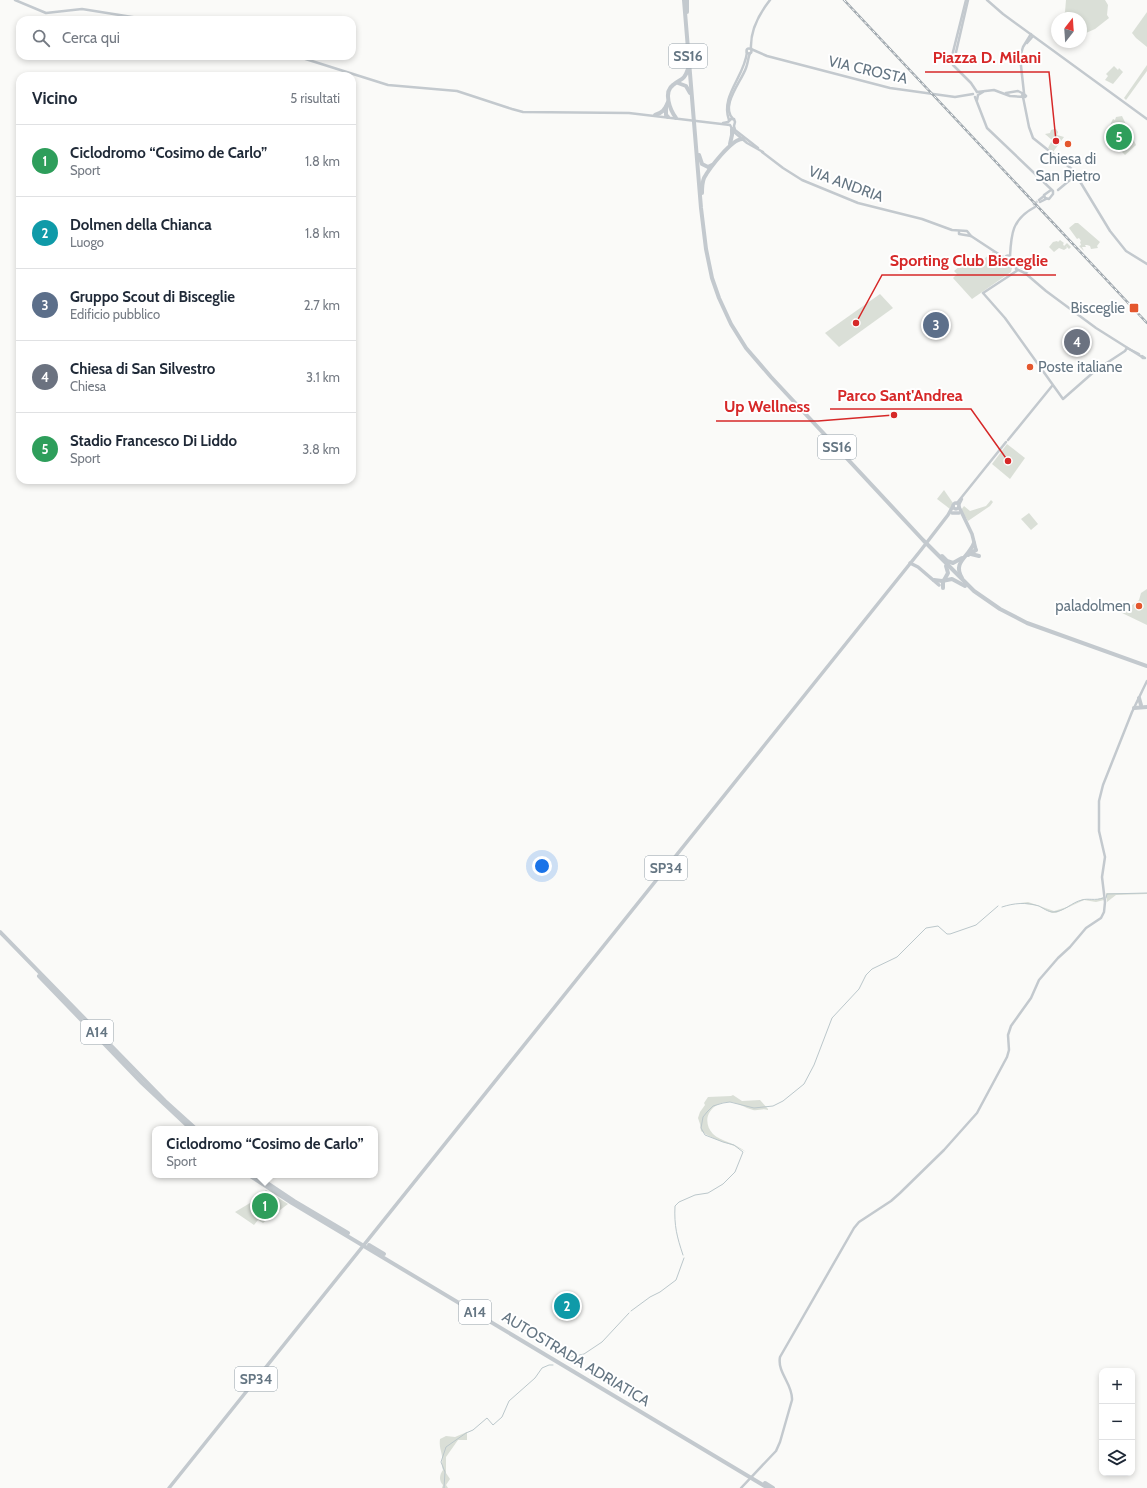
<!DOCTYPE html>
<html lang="it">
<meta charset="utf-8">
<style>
body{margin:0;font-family:Cabin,sans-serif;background:#f6f6f7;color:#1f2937}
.controls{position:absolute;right:12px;bottom:12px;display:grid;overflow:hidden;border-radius:8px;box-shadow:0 2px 6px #0003}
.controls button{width:36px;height:36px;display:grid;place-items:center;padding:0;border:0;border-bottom:1px solid #e0e1e3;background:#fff;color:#1f2937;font:20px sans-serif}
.compass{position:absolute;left:1051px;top:12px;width:36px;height:36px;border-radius:50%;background:#fff;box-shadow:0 2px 6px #0003;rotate:17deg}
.you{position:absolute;left:542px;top:866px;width:14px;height:14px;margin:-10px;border:3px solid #fff;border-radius:50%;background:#1a73e8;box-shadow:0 0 0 6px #1a73e833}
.badge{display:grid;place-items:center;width:26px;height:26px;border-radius:50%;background:#0b8043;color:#fff;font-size:13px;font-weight:700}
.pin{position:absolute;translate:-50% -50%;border:2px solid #fff;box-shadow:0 1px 4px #0006}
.popup{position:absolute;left:152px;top:1126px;width:226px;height:52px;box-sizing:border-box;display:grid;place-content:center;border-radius:8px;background:#fff;filter:drop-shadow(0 1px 3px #0005);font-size:13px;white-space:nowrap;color:#747a83}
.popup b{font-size:15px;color:#1f2937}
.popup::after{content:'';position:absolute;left:50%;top:100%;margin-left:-8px;border:8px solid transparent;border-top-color:#fff}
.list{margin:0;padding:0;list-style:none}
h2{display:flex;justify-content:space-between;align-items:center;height:52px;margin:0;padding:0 16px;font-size:17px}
h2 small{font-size:13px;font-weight:400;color:#747a83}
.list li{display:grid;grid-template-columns:26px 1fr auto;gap:12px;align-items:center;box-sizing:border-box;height:72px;padding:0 16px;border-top:1px solid #e0e1e3}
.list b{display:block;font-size:15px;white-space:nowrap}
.list p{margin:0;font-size:13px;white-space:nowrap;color:#747a83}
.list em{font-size:13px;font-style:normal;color:#747a83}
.icon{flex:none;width:22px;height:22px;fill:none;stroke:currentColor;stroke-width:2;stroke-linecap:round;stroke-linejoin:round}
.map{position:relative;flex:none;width:1147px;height:1488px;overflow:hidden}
.search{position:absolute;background:#fff;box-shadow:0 2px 6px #0003;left:16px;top:16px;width:340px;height:44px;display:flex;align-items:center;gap:10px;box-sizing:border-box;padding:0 14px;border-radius:12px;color:#747a83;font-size:15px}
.panel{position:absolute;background:#fff;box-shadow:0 2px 6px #0003;left:16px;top:72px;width:340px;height:412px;border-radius:12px}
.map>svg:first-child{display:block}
</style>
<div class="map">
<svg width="1147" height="1488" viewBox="0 0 1147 1488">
<rect width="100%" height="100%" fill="#fafaf8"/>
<g fill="#dadfd7">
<polygon points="1066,0 1105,0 1108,5 1107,15 1109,18 1095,29 1086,33 1081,29 1081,18 1065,18 1062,16 1065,12"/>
<polygon points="1147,12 1147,47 1136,38 1132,33"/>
<polygon points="1147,65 1147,71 1126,100 1124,98"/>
<polygon points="1114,66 1118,70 1119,68 1123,72 1113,84 1105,80 1108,76 1106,74"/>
<polygon points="1122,116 1136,145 1125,155 1105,135 1113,119 1115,120 1116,117"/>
<polygon points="1054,129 1056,129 1058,132 1057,135 1064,137 1053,152 1048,148 1052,140 1045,134 1050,133 1051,130"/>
<polygon points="1075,223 1078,223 1100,242 1097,246 1098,248 1091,249 1090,246 1087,245 1085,245 1086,247 1082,247 1084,251 1079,246 1081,245 1080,242 1081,241 1079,238 1077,239 1069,228"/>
<polygon points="1060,240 1064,243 1063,244 1064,246 1067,243 1071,247 1069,249 1066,246 1067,248 1064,250 1059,248 1054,252 1049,247 1053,242 1057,241 1058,242"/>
<polygon points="993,252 1013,264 1011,272 972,299 953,278 957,274 954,271 960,266 958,264 981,261"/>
<polygon points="880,294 893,308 839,347 825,333"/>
<polygon points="1007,444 1025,458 1010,479 992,464"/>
<polygon points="944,490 953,503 950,509 937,499"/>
<polygon points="991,500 993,502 990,506 968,521 961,510 964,506 970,511 986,506"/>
<polygon points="1029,513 1038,524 1031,530 1021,519"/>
<polygon points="1147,589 1147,625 1120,612 1137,602 1139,600 1141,593"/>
<polygon points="1106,893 1147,893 1147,894 1116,895 1107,902"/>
<polygon points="1104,897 1104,900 1096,902 1084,900 1056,913 1052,913 1038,906 1020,903 1028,902 1054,911 1067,907 1083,899 1095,900"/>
<path d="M733,1095L742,1101L760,1100L768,1109V1110C763,1108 758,1111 753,1110C745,1108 737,1102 729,1102C711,1102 700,1120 713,1134C720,1141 736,1143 746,1152C732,1143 714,1141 701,1131L700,1124L698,1118L700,1112L705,1105L704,1103L708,1097L731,1096Z"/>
<polygon points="266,1190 288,1204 263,1223 258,1220 254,1225 235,1212 250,1203"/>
<path d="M467,1432V1440H458L446,1457V1473L450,1479L446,1485L448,1488H442L443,1485C439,1481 439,1475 443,1470C441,1465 443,1461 442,1456C441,1450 439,1446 440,1439L446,1436L455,1437Z"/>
</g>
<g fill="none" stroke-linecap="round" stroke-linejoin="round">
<g stroke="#bbc7cb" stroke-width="1">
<polyline points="1106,898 1107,894 1147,893"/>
<path d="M1002,907C1014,903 1026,902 1039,906C1043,908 1048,912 1053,912C1064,912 1072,902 1082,900C1088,898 1095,901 1103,898"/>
<path d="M683,1255C677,1237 674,1226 675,1206L679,1202L695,1195L708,1193L723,1184L735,1172L743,1152L734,1145L723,1142L705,1135L701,1128L703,1117L707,1112L713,1106L723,1103L730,1102L754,1108L773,1106L783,1101L804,1084L814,1065L832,1018L859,989L866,975L872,969L897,957L926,928L938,926L947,934H950L976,925L998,906"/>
<polyline points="631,1311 650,1297 660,1292 676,1280 684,1258"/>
<polyline points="566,1358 584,1354 602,1342 629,1313"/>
<polyline points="444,1488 445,1472 441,1462 446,1447 466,1433 473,1430 487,1418 493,1425 502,1417 509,1401 535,1378 542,1368 549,1365 553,1365"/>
</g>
<polyline stroke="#d5d9db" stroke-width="2.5" stroke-dasharray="2.5 1" stroke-linecap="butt" points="1033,205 1039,200"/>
<g stroke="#c3c9ce" stroke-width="2.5">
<polyline points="15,0 46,13 82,9 151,20"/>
<polyline points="987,0 1003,14 1147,119"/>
<polyline points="1027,43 1033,36"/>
<circle cx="749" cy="51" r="2.5"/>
<polyline points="751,49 767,56 890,88 955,97 973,94"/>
<path d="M751,49C750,31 759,14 770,0"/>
<polyline points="296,56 388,85 457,91 512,109 523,112 629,113 730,125 734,132 747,143 763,152"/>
<polyline points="951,60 966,0"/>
<polyline points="954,61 968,0"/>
<polyline points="953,64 950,62 951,60 953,60 953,65 971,83 977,92"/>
<polyline points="977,92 994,90 1010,96 1025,97 1026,96 1023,93 1022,96"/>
<polyline points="1006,93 1018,91 1022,93"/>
<polyline points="1024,93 1020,57 1023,47 1031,34"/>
<polyline points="975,97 987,128 1053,191 1053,194 1049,199 1045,198 1044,195 1051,190"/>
<polyline points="1023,97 1029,127 1033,138 1073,170 1110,231 1126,251 1147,264"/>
<polyline points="977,100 978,95 983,92"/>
<path d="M733,119C720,106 741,82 746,68C748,63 748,58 750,53"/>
<path d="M729,120C720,96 745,76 747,52"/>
<polyline points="723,123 728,122 731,119 734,119 735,122 734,126 735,130 758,148"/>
<polyline points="762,152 783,168 802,180 858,203 922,219 952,230 967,231 971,236"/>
<polyline points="1058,190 1076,175"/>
<polyline points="1039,200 1044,196"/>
<polyline points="1040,202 1046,199"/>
<polyline points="959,232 959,234 971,236 1006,259"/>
<circle cx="1008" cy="258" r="2.5"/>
<path d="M1010,257C1011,234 1012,219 1035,207"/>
<polygon points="1016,266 1026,268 1028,271 1025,273 1016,269"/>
<polyline points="1018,270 983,293 1005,318 1063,399 1096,370 1125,351 1127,348"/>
<polyline points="1025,273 1046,291 1096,328 1142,357"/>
<polyline points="1127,348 1139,354"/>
<polyline points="1142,357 1143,358 1145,358 1142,356"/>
<polyline points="1008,440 1052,386"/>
<polyline points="957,503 1006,442"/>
<polyline points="959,505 962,499"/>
<path d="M741,1488L776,1451L780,1442L792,1400C793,1384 777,1373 780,1357L854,1228L859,1222L891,1201L900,1193L944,1150L977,1113L1007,1057L1009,1050L1008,1035L1011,1026L1031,998L1039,980L1058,958L1070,947L1086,928L1101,918L1104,912L1105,902L1102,877L1105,857L1099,831V801L1103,785L1132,712L1147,681"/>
</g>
<g stroke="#c3c9ce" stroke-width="3.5">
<circle cx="956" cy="506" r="3"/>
<polyline points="959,507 972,534 976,550"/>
<polyline points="952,513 959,513"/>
<polyline points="910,563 918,567 939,585"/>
<polyline points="169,1488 921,550 948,515 953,506"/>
</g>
<g stroke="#c3c9ce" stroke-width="4">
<polyline points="684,0 701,208 706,249 712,278 719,298 731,324 746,348 771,377 923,540 974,591 1000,609 1027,623 1147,666"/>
<polyline points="687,0 687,12"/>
<polyline points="678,83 686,86 690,93"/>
<polyline points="666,107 666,115 668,117"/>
<path d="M655,115C662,113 665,110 668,102"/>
<path d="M676,118C670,110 663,92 673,85C681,78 684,81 688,69"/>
<polyline points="730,144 732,135 732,129"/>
<polyline points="699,155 702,164 708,167 712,165"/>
<path d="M702,193C702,188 702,183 704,178C709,169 732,138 743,139"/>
<polyline points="971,554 979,556"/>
<polyline points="968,555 976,550"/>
<polyline points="942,556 947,561 953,563 962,558"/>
<path d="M962,578C952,562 969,557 974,543"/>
<polyline points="934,580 942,581 952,579 965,586"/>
<polyline points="943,588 943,582 948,573 946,566"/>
<polyline points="1139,698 1141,705"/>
<polyline points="1134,708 1147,707"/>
<polyline points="0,932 165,1101 196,1129"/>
<polyline points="39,976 142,1083 191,1129"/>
<polyline points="249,1175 292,1203 768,1488"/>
<polyline points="255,1175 294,1201 348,1233"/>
<polyline points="369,1245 384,1254"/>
<polyline points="765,1483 773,1488"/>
</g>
<g stroke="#a2aab0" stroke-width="2.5">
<polyline id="rail" points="844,0 1147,323"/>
</g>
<use href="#rail" stroke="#fff" stroke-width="1" stroke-dasharray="3" stroke-linecap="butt"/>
</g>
<g fill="#e4572e" stroke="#fff" stroke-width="1.5">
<circle cx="1068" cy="144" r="4"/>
<rect x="1129" y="303" width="10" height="10" rx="2"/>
<circle cx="1030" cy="367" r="4"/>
<circle cx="1139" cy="606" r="4"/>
</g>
<g text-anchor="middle" stroke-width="4" stroke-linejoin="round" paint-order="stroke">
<g fill="#fff" stroke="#939fa8" stroke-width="1">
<rect x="669" y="44" width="38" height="24" rx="3"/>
<rect x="818" y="435" width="38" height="24" rx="3"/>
<rect x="645" y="856" width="42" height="24" rx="3"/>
<rect x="81" y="1020" width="32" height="24" rx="3"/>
<rect x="459" y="1300" width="32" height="24" rx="3"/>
<rect x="235" y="1367" width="42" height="24" rx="3"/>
</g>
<g font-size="14" font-weight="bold" fill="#657683">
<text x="688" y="61">SS16</text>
<text x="837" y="452">SS16</text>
<text x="666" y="873">SP34</text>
<text x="97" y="1037">A14</text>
<text x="475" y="1317">A14</text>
<text x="256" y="1384">SP34</text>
</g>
<g font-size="15" fill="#657683" stroke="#fff">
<text transform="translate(868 70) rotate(13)" y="5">VIA CROSTA</text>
<text transform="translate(846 184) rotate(20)" y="5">VIA ANDRIA</text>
<text transform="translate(576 1359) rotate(31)" y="5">AUTOSTRADA ADRIATICA</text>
</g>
<g font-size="15" fill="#657683" stroke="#fff" text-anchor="end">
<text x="1068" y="164" text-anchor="middle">Chiesa di<tspan x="1068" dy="17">San Pietro</tspan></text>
<text x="1125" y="313">Bisceglie</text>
<text x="1038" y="372" text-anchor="start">Poste italiane</text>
<text x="1131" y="611">paladolmen</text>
</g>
</g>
<path fill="none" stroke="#d62828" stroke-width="1.5" d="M1056 141L1049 72H925M856 323L882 275H1056M1008 461L971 409H830M894 415L818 421H716"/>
<g fill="#d62828" stroke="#fff" stroke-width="1.5">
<circle cx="1056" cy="141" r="4"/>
<circle cx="856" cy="323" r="4"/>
<circle cx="1008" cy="461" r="4"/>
<circle cx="894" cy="415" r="4"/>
</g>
<g font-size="16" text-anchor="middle" font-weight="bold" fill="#d62828" stroke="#fff" stroke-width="4" stroke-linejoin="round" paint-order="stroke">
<text x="987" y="63">Piazza D. Milani</text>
<text x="969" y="266">Sporting Club Bisceglie</text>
<text x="900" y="401">Parco Sant'Andrea</text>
<text x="767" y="412">Up Wellness</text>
</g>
</svg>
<div class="controls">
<button>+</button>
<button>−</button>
<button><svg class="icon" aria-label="layers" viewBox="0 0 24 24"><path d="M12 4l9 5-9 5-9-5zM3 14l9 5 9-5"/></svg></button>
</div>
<svg class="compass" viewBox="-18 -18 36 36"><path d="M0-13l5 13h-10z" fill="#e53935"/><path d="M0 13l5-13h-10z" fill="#747a83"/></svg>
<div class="you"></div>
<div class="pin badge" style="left:265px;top:1206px;background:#2e9e5b">1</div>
<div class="popup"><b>Ciclodromo “Cosimo de Carlo”</b>Sport</div>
<div class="pin badge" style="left:567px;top:1306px;background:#0f9aa8">2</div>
<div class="pin badge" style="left:936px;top:325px;background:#5c6f8a">3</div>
<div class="pin badge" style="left:1077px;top:342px;background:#6b7280">4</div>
<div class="pin badge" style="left:1119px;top:137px;background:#2e9e5b">5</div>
<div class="search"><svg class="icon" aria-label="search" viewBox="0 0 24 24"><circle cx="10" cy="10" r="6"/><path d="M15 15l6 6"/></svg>Cerca qui</div>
<section class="panel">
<h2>Vicino<small>5 risultati</small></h2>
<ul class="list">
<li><span class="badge" style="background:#2e9e5b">1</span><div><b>Ciclodromo “Cosimo de Carlo”</b><p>Sport</p></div><em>1.8 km</em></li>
<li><span class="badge" style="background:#0f9aa8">2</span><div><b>Dolmen della Chianca</b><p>Luogo</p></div><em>1.8 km</em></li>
<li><span class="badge" style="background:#5c6f8a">3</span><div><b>Gruppo Scout di Bisceglie</b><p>Edificio pubblico</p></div><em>2.7 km</em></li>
<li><span class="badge" style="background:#6b7280">4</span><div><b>Chiesa di San Silvestro</b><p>Chiesa</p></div><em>3.1 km</em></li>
<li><span class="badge" style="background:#2e9e5b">5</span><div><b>Stadio Francesco Di Liddo</b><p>Sport</p></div><em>3.8 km</em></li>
</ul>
</section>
</div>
